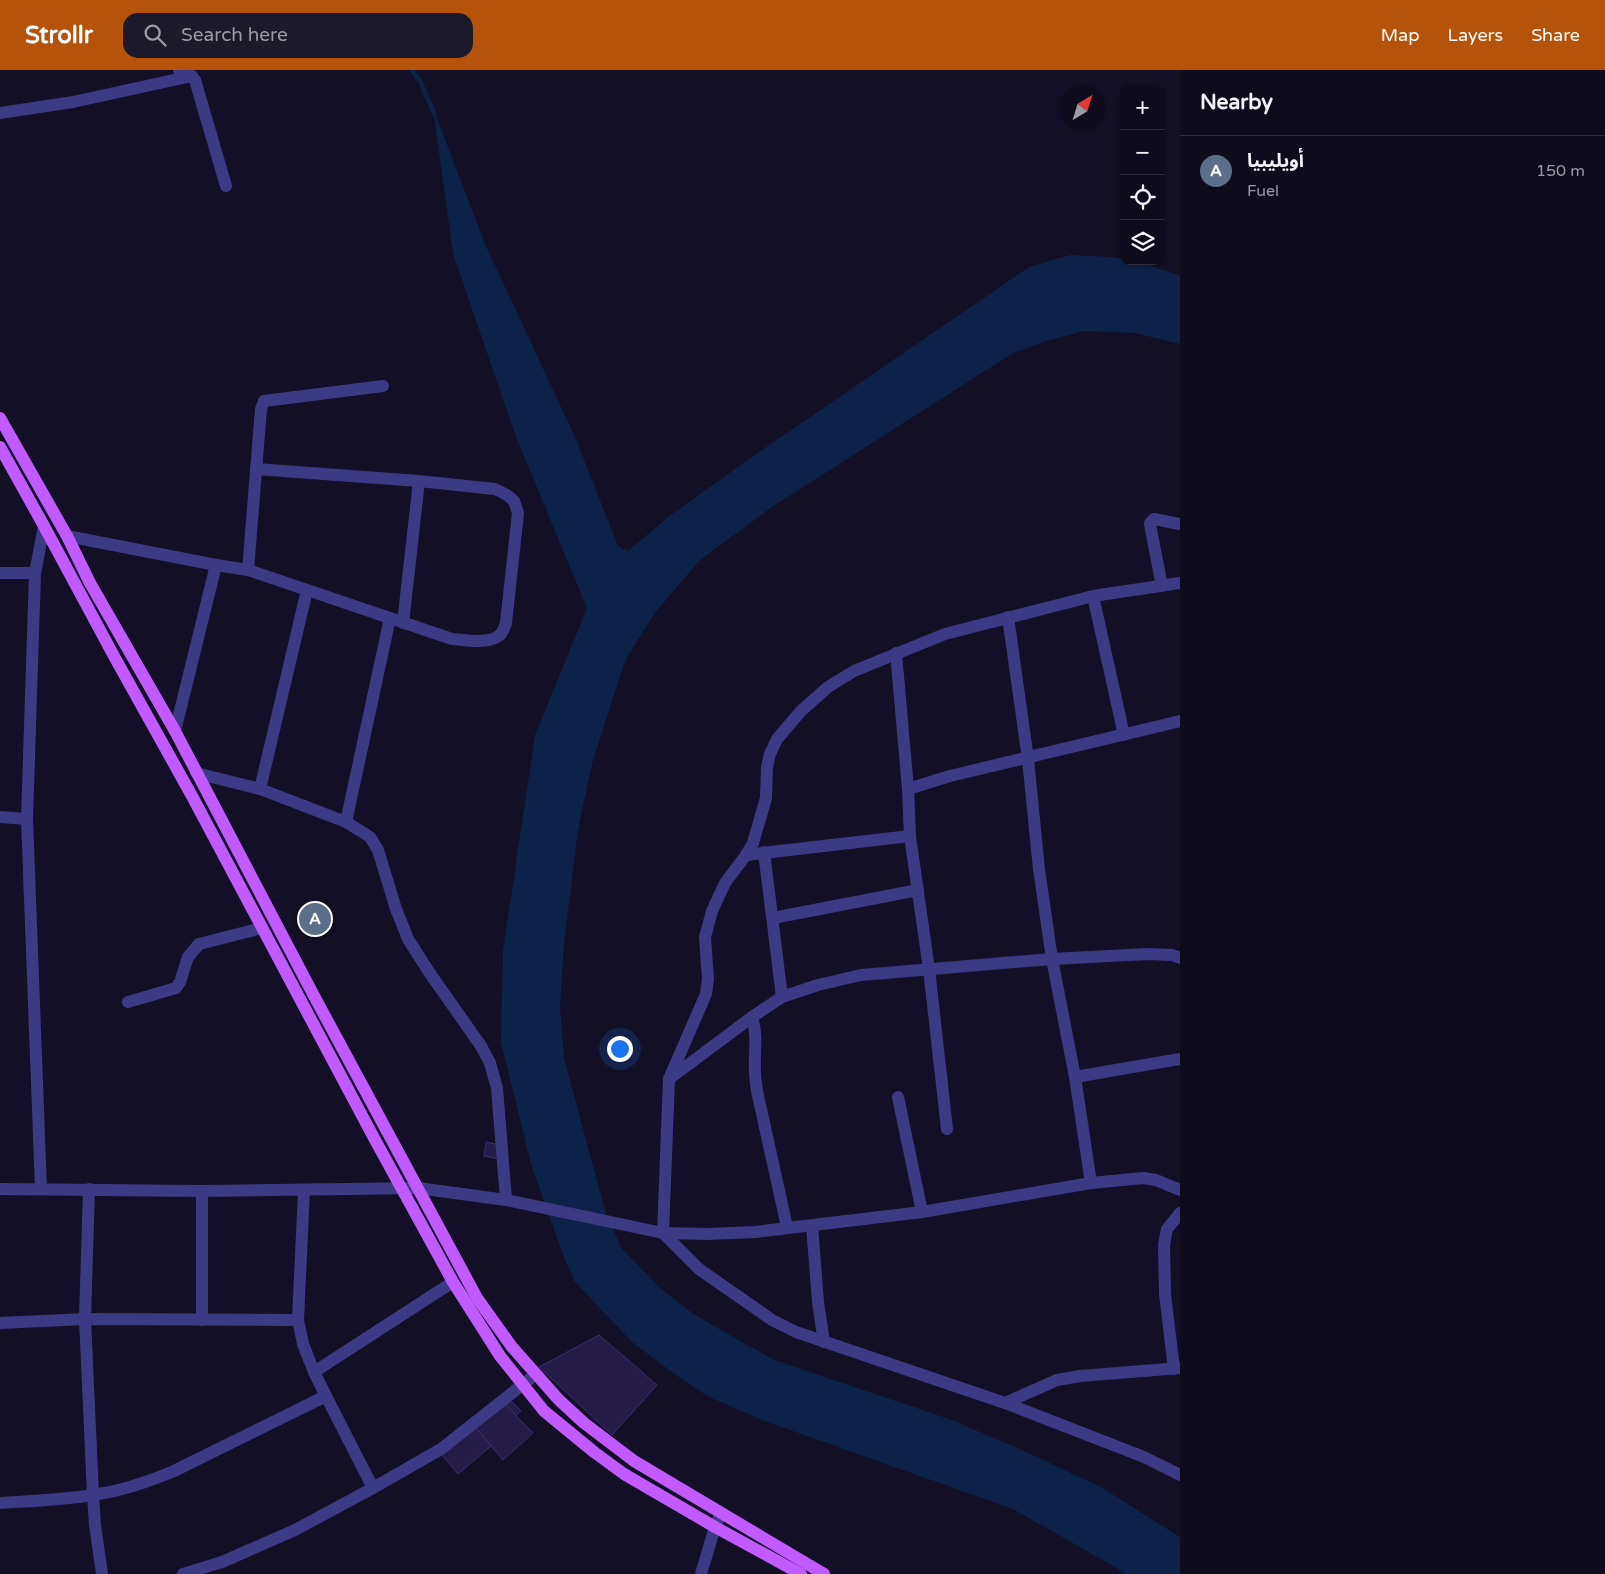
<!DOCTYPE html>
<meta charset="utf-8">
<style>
body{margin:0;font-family:"Varela Round","Noto Sans Arabic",sans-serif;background:#1c1929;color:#f1f3f6}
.controls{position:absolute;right:15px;top:15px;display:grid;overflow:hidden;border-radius:10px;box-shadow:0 1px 4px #0004}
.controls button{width:45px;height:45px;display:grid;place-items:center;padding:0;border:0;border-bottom:1px solid #2e2b3b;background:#0e0b1c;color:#f1f3f6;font:25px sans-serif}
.compass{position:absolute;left:1060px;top:15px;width:45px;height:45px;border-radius:50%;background:#0e0b1c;box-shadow:0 1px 4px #0004;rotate:38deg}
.you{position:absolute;left:619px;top:978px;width:18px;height:18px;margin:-12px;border:4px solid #fff;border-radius:50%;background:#1a73e8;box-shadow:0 0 0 8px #1a73e833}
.badge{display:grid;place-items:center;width:32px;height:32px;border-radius:50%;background:#b45309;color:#fff;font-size:16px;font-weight:700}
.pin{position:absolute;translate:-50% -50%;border:2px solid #fff;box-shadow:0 1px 5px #0006}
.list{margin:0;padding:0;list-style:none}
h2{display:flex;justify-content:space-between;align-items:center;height:65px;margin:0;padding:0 20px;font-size:21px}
h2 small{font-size:16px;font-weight:400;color:#9b9ba3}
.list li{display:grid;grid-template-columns:32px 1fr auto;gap:15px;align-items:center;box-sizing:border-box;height:70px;padding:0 20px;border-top:1px solid #2e2b3b}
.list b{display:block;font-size:19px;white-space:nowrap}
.list p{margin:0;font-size:16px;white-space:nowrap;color:#9b9ba3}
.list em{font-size:16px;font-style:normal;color:#9b9ba3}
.icon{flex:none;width:28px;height:28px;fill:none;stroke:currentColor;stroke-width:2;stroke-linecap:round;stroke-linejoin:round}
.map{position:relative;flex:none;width:1180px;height:1504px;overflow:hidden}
header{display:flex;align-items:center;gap:30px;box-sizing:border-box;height:70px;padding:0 25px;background:#b45309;color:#fff}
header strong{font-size:24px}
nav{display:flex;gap:28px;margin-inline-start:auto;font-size:18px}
.search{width:350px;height:45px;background:#1c1929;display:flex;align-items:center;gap:12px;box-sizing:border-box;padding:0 18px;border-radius:15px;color:#9b9ba3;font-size:19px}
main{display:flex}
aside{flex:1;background:#0e0b1c}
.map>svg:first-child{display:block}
</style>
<header>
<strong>Strollr</strong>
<div class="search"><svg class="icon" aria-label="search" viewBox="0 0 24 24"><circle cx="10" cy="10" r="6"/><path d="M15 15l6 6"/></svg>Search here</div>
<nav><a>Map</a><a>Layers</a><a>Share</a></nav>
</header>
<main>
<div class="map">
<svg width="1180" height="1504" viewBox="0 0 1180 1504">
<rect width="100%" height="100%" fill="#130f26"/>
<path fill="#0c2248" d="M433,38L485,174L576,369L618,476L628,481L668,447L746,391L1029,197L1070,185L1111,187L1124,189V191C1143,191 1162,200 1180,206V274L1135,263L1084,261L1046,271L1013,283L772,437L700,490L654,544L625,591L593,690L578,760L564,874L560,938L564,988L606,1144L622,1179L660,1218L695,1245L772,1289L952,1350L1022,1380L1101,1417L1180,1467V1504H1127L1013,1439L762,1350L709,1327L673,1303L633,1273L575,1212L563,1185L531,1094L501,973L503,881L535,665L587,538L516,367L453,184Z"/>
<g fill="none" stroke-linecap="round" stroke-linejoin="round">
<polyline stroke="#0c2248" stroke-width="4.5" points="412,0 420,11 434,43"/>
</g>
<g fill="#241b47" stroke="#3b2d73">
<polygon points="486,1072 500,1075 499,1089 484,1086"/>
<polygon points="599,1265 657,1315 612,1365 539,1297"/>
<polygon points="510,1330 521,1341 516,1345 505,1334"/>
<polygon points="505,1334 533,1363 503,1390 476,1358"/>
<polygon points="476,1358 491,1376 458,1404 442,1385"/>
</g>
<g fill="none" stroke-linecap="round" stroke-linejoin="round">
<g stroke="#3d3a85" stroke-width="12">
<polyline points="179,0 187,3 195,10 226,116"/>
<polyline points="0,43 73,32 192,6"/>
<path d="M67,466L216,495L248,500L452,569C466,570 490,575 501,564C503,561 505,556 506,553L518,443L514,431L507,425L495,419L419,411L256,399"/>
<polyline points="248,500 261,339 264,331 383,316"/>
<polyline points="0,503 35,503"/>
<polyline points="1180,513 1093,526 945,564 854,601 828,617 801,641 777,669 770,684 767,697 766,728 753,773 746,785 725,813 712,841 705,867 708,909 706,924 669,1009 663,1163 699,1199 772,1250 796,1262 1005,1333 1144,1387 1180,1405"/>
<polyline points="1162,516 1151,460 1150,453 1154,449 1180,454"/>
<polyline points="1093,526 1124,665"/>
<polyline points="1008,547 1028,689 1039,799 1052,889 1075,1007 1091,1113"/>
<polyline points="403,553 419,411"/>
<polyline points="896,583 908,719 910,766 929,899 947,1059"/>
<polyline points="175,661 216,495"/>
<polyline points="196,703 260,719 346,752 370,767 378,780 396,839 408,869 429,902 481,976 490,993 497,1018 506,1130"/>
<polyline points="260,719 307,520"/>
<polyline points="908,719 950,706 1180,651"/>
<polyline points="0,747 27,749"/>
<polyline points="346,752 390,548"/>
<polyline points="764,782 782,927"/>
<polyline points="746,785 910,766"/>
<polyline points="773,848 918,820"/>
<polyline points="128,932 176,918 180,912 188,887 199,874 262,858"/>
<path d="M752,947C758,966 754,982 755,1001C755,1007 756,1014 757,1021L787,1157"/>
<polyline points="1075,1007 1180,989"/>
<polyline points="669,1009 752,947 782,927 818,915 861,905 1052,889 1148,884 1172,885 1180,888"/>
<polyline points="898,1027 922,1142"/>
<polyline points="0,1119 202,1121 418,1118 506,1130 663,1163 707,1164 755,1162 922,1142 1091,1113 1143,1108 1156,1110 1180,1120"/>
<polyline points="41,1119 27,749 35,503 44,456"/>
<polyline points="89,1119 85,1249 93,1425 95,1455 102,1504"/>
<polyline points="202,1121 202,1250"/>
<polyline points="812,1156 818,1232 824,1272"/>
<polyline points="0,1253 85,1249 298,1250"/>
<polyline points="1174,1299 1165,1224 1164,1175 1167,1159 1180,1143"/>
<polyline points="314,1302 453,1212"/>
<polyline points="326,1326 373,1418"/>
<polyline points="1005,1333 1057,1310 1080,1306 1180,1298"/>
<path d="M0,1433C31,1431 62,1430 93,1425C121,1421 148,1412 174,1401L326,1326L314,1302L303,1274L298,1250L304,1120"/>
<polyline points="183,1504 222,1492 295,1460 373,1418 441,1379 536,1304"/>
<polyline points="701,1504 715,1457 721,1443"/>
</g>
<g stroke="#c25bff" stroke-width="12">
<polyline points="0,348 67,466 90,513 175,661 313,924 477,1228 512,1277 559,1330 584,1353 634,1391 824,1504"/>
<polyline points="0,377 44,456 115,588 192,726 374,1068 453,1212 500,1286 544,1341 594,1382 624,1404 715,1457 801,1504"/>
</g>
</g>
</svg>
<div class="controls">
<button>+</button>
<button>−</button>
<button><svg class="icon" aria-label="locate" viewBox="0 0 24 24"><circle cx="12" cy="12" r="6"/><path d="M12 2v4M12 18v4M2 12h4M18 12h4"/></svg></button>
<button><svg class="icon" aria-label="layers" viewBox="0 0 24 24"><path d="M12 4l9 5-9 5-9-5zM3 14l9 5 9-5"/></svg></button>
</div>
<svg class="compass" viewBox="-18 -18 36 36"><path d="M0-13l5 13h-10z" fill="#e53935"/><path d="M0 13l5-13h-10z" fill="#9b9ba3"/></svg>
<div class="you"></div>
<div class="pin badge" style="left:315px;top:849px;background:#5c6f8a">A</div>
</div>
<aside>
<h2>Nearby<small></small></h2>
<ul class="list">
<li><span class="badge" style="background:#5c6f8a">A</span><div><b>أويليبيا</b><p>Fuel</p></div><em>150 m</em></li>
</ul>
</aside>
</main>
